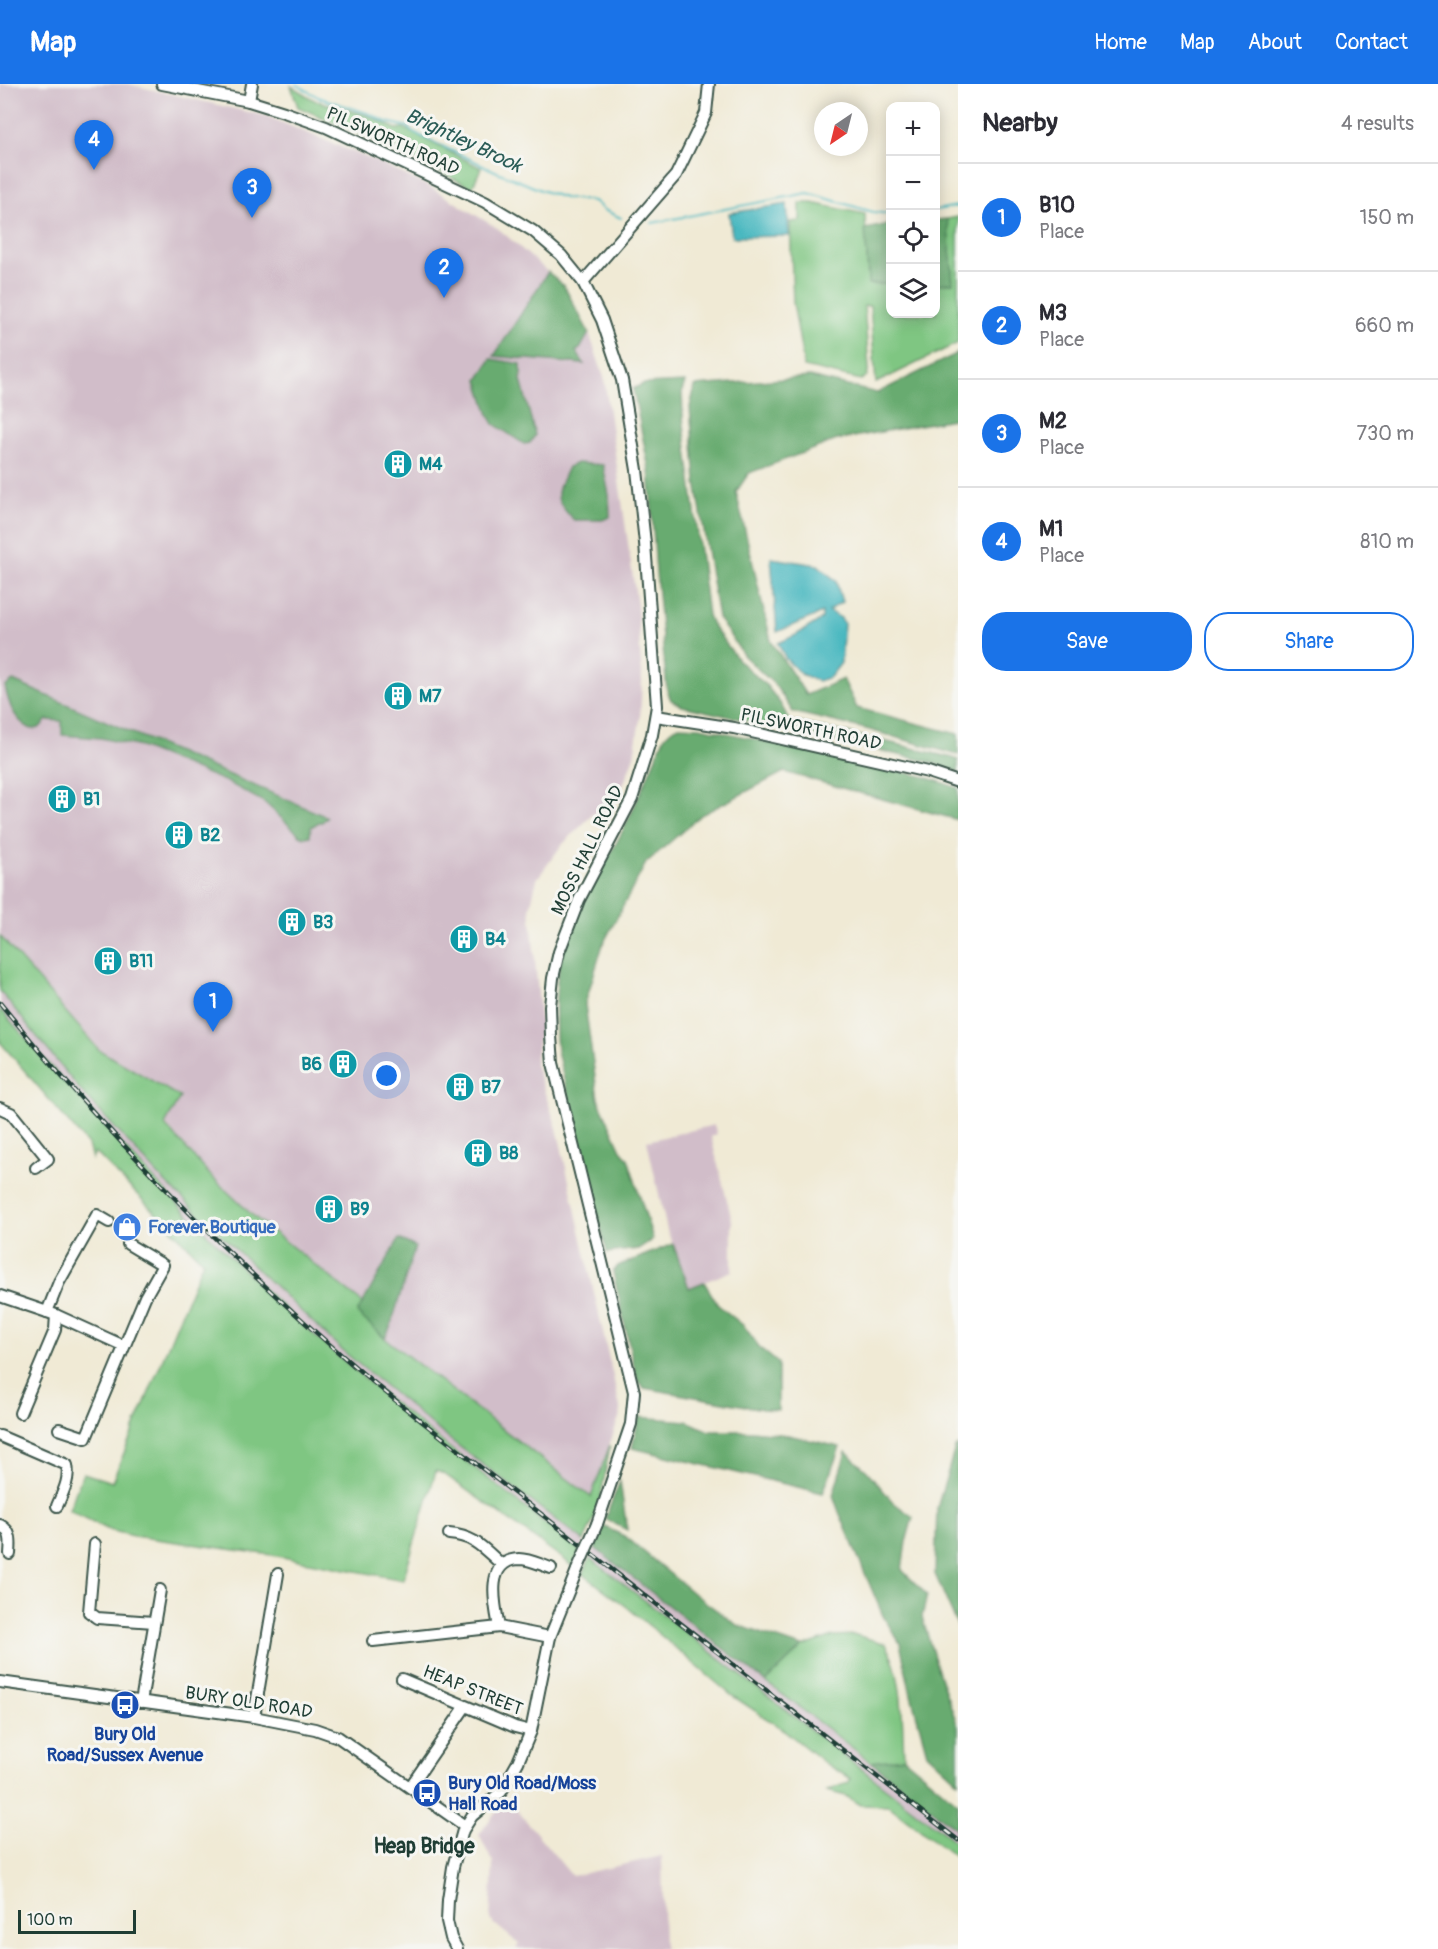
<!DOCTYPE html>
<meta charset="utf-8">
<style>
body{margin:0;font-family:Pangolin,sans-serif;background:#f2f2f3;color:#2b2b33}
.controls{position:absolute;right:18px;top:18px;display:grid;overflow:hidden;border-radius:12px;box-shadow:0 3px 15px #0003}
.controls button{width:54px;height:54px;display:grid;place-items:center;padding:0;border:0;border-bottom:2px solid #e1e1e2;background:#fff;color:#2b2b33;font:30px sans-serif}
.compass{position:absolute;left:814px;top:18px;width:54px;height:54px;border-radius:50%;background:#fff;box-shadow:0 3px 15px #0003;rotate:215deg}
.scale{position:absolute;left:18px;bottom:15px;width:118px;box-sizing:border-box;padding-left:6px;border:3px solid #1f3d34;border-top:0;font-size:16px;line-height:21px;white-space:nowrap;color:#1f3d34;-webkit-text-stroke:4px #f6f6f2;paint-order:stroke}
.you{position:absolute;left:387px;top:992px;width:21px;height:21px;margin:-15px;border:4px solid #fff;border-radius:50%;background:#1a73e8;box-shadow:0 0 0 9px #1a73e833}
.badge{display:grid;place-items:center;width:39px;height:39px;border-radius:50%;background:#1a73e8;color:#fff;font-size:20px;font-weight:700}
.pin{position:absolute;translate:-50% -50px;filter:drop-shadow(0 2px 3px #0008)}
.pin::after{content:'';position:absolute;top:32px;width:21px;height:18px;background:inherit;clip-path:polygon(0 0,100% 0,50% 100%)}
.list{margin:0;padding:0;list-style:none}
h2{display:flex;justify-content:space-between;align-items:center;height:78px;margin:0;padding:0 24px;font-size:26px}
h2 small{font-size:20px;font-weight:400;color:#7c7c81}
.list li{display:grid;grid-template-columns:39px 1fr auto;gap:18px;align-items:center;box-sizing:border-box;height:108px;padding:0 24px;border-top:2px solid #e1e1e2}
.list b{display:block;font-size:22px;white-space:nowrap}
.list p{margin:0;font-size:20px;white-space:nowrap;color:#7c7c81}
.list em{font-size:20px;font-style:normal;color:#7c7c81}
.actions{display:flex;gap:12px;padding:18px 24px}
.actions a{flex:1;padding:14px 0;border:2px solid #1a73e8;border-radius:24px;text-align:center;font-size:21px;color:#1a73e8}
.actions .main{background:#1a73e8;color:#fff}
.icon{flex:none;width:33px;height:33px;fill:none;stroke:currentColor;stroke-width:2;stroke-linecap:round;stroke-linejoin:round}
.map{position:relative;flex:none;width:958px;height:1865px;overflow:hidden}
header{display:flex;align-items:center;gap:36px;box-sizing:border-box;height:84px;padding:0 30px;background:#1a73e8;color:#fff}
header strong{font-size:28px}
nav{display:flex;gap:33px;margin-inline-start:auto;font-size:21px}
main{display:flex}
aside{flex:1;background:#fff}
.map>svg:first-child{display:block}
</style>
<header>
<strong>Map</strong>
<nav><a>Home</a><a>Map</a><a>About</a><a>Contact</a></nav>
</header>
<main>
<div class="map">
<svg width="958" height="1865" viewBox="0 0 958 1865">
<rect width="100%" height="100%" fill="#f6f6f2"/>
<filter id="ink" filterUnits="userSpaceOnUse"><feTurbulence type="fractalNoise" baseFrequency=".0167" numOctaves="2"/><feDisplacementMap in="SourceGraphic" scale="12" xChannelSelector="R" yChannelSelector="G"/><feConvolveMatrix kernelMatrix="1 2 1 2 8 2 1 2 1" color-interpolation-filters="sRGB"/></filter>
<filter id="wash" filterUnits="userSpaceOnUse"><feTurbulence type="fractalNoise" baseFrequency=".008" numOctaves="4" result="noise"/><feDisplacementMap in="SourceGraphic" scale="24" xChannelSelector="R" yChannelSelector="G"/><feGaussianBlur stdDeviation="1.35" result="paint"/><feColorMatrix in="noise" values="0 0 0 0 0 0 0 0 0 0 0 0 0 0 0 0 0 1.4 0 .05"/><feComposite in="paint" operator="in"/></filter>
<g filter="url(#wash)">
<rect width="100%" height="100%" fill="#f0ead5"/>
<g fill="#d1bdc9">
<polygon points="0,0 128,0 266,32 378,78 432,104 500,146 564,202 589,249 604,293 637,521 642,597 640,635 634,672 624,699 607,734 594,729 561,762 537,795 530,824 541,940 535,980 557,1044 621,1328 591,1413 378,1249 363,1221 251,1130 212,1093 0,852"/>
<polygon points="0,907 81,1007 161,1094 267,1196 343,1267 448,1354 584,1457 580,1467 388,1313 311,1248 220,1163 141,1082 1,926"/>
<polygon points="714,1041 717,1050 711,1053 732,1136 732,1187 689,1204 667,1146 647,1057"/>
<polygon points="595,1464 725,1567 958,1746 958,1760 590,1474"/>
<polygon points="502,1719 513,1721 572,1792 662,1772 664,1865 516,1865 519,1860 490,1836 493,1779 479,1751"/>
</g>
<g fill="#7fc682" stroke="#4f825b" stroke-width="1.5">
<polygon points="291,2 314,16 369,32 396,45 404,44 481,84 472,104 395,65 298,23"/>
<polygon points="800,119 812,119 865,130 868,200 890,200 890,230 936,230 936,200 953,199 947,135 958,133 958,259 876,299 870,222 864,222 869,284 867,292 861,296 804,283 793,218 790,138 800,137"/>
<polygon points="0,852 99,966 180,1013 165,1041 212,1093 251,1130 364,1220 378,1249 591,1413 610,1361 599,1423 584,1457 448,1354 343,1267 161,1094 81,1007 0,907"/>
<path d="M0,925C99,1037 199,1149 312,1249C398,1325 489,1395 580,1467L573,1481H570L565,1476L444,1390L436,1387L403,1496L272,1471L133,1452L109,1446L69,1426L83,1389L112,1398L203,1177L95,1068L92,1075L88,1061L0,958Z"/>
<polygon points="590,1474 958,1760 958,1775 889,1722 861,1721 846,1712 827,1707 848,1699 851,1695 826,1680 784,1646 731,1611 627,1523 583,1490"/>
<path d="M856,1551L886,1560C904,1594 902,1636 904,1674L871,1678L766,1598L802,1563L833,1552Z"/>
</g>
<g fill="#67ab70" stroke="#437452" stroke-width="1.5">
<polygon points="947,135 953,199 936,200 936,136"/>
<polygon points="890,140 890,200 869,200 865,145"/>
<polygon points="548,188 564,202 589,249 580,265 576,267 584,280 494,272"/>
<polygon points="958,269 958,334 837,356 749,389 736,408 771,557 806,611 843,595 857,624 958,650 958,671 866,645 793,628 775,601 744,572 718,534 696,398 690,323 695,302 810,293 877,309"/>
<polygon points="491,275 521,280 521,296 535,351 530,359 524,360 494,340 489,331 478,296"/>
<polygon points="685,298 682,307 683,333 708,531 712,541 739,577 766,601 780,619 790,637 884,657 953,674 958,676 958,688 930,678 682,622 671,616 667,606 656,489 649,385 633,305 643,300"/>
<path d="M577,379L603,381L609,411L610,433L602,436H574C551,413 556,410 568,383Z"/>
<path d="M13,597L327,733L322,738H319L311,743L310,752L305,753L300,751L264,718L227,698L140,663L101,654L62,651V637L47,636L39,644L31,645C14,636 9,621 5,603Z"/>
<path d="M679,642L700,643L926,693L958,704V736L784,688L701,731L646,779L603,860L585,920L598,1015L621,1066L628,1074L653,1155L638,1165L607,1169L557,967C555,939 554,912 559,885C568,835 600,792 622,748C638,717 651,684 665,652L671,646Z"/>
<polygon points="399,1155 415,1163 391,1241 385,1254 357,1229"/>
<polygon points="673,1160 689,1204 704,1198 718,1221 744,1242 760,1264 778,1279 778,1326 763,1325 644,1304 637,1296 613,1188 618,1182"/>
<polygon points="639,1333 687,1337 709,1347 752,1347 788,1351 840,1363 823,1409 632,1364"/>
<polygon points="958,1362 958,1543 935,1490 937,1424 955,1364"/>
<polygon points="846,1368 867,1387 893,1418 913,1433 906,1458 902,1486 927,1511 922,1533 940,1593 958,1642 958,1698 927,1669 911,1611 900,1559 883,1532 839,1428 833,1411"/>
<polygon points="620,1397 627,1446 605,1435"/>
<polygon points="603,1442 626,1453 693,1509 737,1541 802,1563 766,1598 595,1464"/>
<polygon points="904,1674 958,1719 958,1746 871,1678"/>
</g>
<g fill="#49b8c0" stroke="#347a7a" stroke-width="1.5">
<polygon points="787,120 789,152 732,153 729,129"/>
<polygon points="771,474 818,481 836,497 842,518 828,527 841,534 844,539 841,579 830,593 818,597 801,590 786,575 778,559 796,551 822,535 822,529 777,548"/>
</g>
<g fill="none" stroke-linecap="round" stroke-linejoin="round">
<g stroke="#49b8c0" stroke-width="2">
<polyline points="296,0 318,13 370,30 386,38 409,43 410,46 421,52 495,87 541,106 564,114 594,117 604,126 621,134"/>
<polyline points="936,126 958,122"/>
<polyline points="652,139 808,109 873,128 890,130"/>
</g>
</g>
</g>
<g filter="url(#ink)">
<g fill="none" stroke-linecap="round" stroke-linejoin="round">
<g stroke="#3e574c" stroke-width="14">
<g id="minor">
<polyline points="162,0 249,17 284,28 326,43 485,118 533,147 561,171 583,198 602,236 622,296 637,386 645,459 657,622 652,651 632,715 579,816 559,868 553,894 550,922 551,952 553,979 634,1308 631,1340 597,1440"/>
<polyline points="249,17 252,0"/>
<polyline points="583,198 676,91 706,29 709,0"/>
<polyline points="656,632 734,644 928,688 958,698"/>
<polyline points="0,1024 11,1029 48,1075 36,1084"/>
<polyline points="0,1212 56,1231 124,1262"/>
<polyline points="47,1228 59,1198 97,1131 109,1138"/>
<polyline points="20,1329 55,1246 56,1231"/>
<polyline points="59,1345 86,1354 145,1213 163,1181 128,1160"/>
<path d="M0,1352L67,1381C70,1396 63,1408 57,1422"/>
<path d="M0,1441C12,1447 11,1458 10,1470"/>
<path d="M449,1450C475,1452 484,1465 502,1481"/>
<polyline points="95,1460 89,1528 97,1534 154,1538"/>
<path d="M499,1543C495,1522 484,1476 519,1475C530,1475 541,1481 551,1484"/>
<polyline points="373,1557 499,1543 550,1553"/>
<polyline points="402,1595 515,1643 531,1647"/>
<polyline points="0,1598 254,1633 315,1645 338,1653 465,1742"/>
<polyline points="141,1618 160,1506"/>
<polyline points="254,1633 278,1490"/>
<polyline points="410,1703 465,1623"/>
<polyline points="457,1865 451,1854 447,1837 448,1816 453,1783 463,1746 472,1732 501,1708 518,1678 531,1647 550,1553 577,1486"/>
</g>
</g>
<use href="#minor" stroke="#fff" stroke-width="10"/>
<g stroke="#1f3d34" stroke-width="4.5">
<path id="rail" d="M0,919C106,1050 226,1171 353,1281C419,1338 491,1390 559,1444C692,1549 825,1653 958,1756"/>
</g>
<use href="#rail" stroke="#f6f6f2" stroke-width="2" stroke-dasharray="7" stroke-linecap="butt"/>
<g stroke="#3e574c" stroke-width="14" stroke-linecap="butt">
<polyline id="minor-bridge" points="577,1486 597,1440"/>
</g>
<use href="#minor-bridge" stroke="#fff" stroke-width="10"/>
</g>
</g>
<defs>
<g id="building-disc" transform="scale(1.5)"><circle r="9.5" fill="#0f9aa8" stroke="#f6f6f2"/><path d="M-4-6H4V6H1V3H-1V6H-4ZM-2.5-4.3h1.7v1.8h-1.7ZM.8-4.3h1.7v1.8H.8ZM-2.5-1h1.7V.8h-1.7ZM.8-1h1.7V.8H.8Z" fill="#fff"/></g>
<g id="shop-disc" transform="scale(1.5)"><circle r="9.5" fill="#3f7fe0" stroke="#f6f6f2"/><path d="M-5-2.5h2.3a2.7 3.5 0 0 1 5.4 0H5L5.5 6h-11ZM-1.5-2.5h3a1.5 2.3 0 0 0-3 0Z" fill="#fff"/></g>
<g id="bus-disc" transform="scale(1.5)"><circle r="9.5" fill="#1a4fb4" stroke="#f6f6f2"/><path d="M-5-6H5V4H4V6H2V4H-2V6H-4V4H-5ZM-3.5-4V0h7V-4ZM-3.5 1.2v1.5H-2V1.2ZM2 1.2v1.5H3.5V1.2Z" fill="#fff"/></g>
</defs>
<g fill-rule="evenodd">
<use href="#building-disc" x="398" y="380"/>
<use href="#building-disc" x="398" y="612"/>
<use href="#building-disc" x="62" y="715"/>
<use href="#building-disc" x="179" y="751"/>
<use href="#building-disc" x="292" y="838"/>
<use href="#building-disc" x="464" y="855"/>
<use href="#building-disc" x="108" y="877"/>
<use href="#building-disc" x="343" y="980"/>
<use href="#building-disc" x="460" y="1003"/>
<use href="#building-disc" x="478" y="1069"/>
<use href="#building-disc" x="329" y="1125"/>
<use href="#shop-disc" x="127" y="1143"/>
<use href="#bus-disc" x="125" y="1621"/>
<use href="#bus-disc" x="427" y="1709"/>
</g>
<g text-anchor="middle" stroke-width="6" stroke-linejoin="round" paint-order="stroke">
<g font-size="18" fill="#1f3d34" stroke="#f6f6f2">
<text transform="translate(393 57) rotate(24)" y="6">PILSWORTH ROAD</text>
<text transform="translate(811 645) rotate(12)" y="6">PILSWORTH ROAD</text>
<text transform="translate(587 766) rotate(-64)" y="6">MOSS HALL ROAD</text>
<text transform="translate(473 1606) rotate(22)" y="6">HEAP STREET</text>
<text transform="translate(249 1618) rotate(9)" y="6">BURY OLD ROAD</text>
</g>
<g font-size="18" font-weight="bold" fill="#0d838f" stroke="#f6f6f2" text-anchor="start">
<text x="419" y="386">M4</text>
<text x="419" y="618">M7</text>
<text x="83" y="721">B1</text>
<text x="200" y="757">B2</text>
<text x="313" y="844">B3</text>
<text x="485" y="861">B4</text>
<text x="129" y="883">B11</text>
<text x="322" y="986" text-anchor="end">B6</text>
<text x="481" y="1009">B7</text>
<text x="499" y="1075">B8</text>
<text x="350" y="1131">B9</text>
</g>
<g font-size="18" font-weight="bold" fill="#366cbe" stroke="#f6f6f2" text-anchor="start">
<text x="148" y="1149">Forever Boutique</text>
</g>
<g font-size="18" font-weight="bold" fill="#164399" stroke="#f6f6f2">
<text x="125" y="1656">Bury Old<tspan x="125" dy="21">Road/Sussex Avenue</tspan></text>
<text x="448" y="1705" text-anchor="start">Bury Old Road/Moss<tspan x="448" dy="21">Hall Road</tspan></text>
</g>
<g font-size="20" font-style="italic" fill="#2a5c57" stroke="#f6f6f2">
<text transform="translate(464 56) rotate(25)" y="7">Brightley Brook</text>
</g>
<g font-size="21" font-weight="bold" fill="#1f3d34" stroke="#f6f6f2">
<text x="424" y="1769">Heap Bridge</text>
</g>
</g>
</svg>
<div class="controls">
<button>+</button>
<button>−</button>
<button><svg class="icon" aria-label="locate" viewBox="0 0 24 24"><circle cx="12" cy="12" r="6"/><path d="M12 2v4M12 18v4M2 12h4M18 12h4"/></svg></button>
<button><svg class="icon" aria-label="layers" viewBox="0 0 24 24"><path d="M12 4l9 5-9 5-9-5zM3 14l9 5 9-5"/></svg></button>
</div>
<svg class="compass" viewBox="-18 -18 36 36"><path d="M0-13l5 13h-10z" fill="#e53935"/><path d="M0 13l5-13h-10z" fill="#7c7c81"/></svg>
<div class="scale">100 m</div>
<div class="you"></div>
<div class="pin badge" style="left:213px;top:948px">1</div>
<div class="pin badge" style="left:444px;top:214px">2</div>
<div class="pin badge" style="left:252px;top:134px">3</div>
<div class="pin badge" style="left:94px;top:86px">4</div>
</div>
<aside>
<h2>Nearby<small>4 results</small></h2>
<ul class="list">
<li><span class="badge">1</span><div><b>B10</b><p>Place</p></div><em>150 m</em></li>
<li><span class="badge">2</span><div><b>M3</b><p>Place</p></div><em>660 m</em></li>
<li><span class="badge">3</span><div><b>M2</b><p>Place</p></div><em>730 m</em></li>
<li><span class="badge">4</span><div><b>M1</b><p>Place</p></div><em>810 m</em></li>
</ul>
<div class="actions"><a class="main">Save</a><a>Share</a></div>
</aside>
</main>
